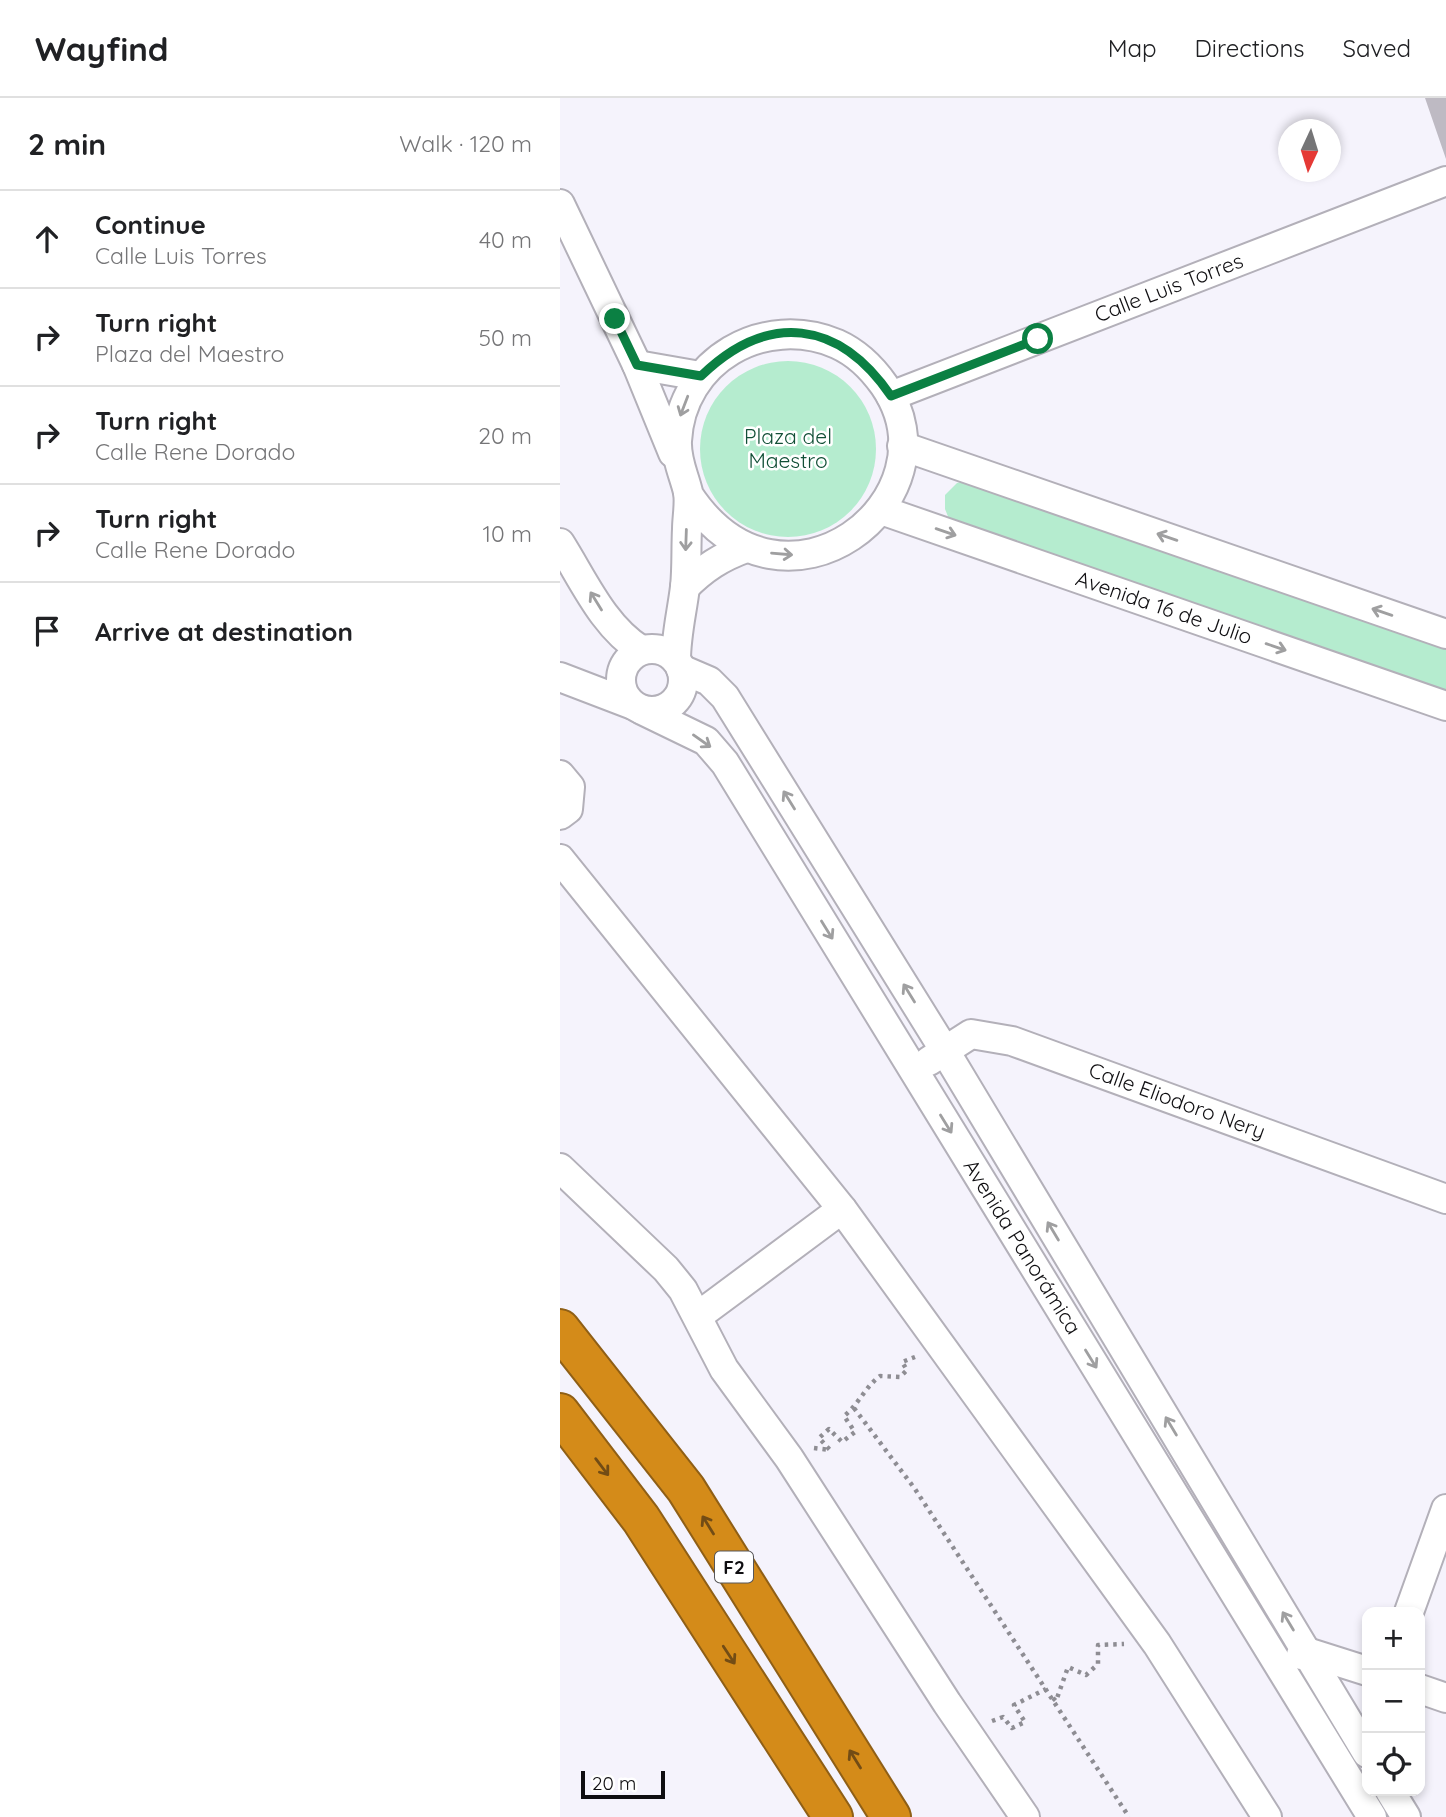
<!DOCTYPE html>
<meta charset="utf-8">
<style>
body{margin:0;font-family:Quicksand,sans-serif;background:#f2f2f2;color:#202124}
.controls{position:absolute;right:21px;bottom:21px;display:grid;overflow:hidden;border-radius:14px;box-shadow:0 4px 10px #0003}
.controls button{width:63px;height:63px;display:grid;place-items:center;padding:0;border:0;border-bottom:2px solid #e0e0e0;background:#fff;color:#202124;font:35px sans-serif}
.compass{position:absolute;left:718px;top:21px;width:63px;height:63px;border-radius:50%;background:#fff;box-shadow:0 4px 10px #0003;rotate:184deg}
.scale{position:absolute;left:21px;bottom:18px;width:84px;box-sizing:border-box;padding-left:7px;border:4px solid #0f0e11;border-top:0;font-size:19px;line-height:24px;white-space:nowrap;color:#0f0e11;-webkit-text-stroke:5px #fff;paint-order:stroke}
.stop{position:absolute;width:21px;height:21px;margin:-16px;border:5px solid #0b8043;border-radius:50%;background:#fff}
.stop.end{background:#0b8043;border-color:#fff;box-shadow:0 2px 7px #0008}
.list{margin:0;padding:0;list-style:none}
h2{display:flex;justify-content:space-between;align-items:center;height:91px;margin:0;padding:0 28px;font-size:30px}
h2 small{font-size:23px;font-weight:400;color:#757577}
.list li{display:grid;grid-template-columns:46px 1fr auto;gap:21px;align-items:center;box-sizing:border-box;height:98px;padding:0 28px;border-top:2px solid #e0e0e0}
.list b{display:block;font-size:26px;white-space:nowrap}
.list p{margin:0;font-size:23px;white-space:nowrap;color:#757577}
.list em{font-size:23px;font-style:normal;color:#757577}
.icon{flex:none;width:38px;height:38px;fill:none;stroke:currentColor;stroke-width:2;stroke-linecap:round;stroke-linejoin:round}
.map{position:relative;flex:none;width:886px;height:1719px;overflow:hidden}
header{display:flex;align-items:center;gap:42px;box-sizing:border-box;height:98px;padding:0 35px;background:#fff;border-bottom:2px solid #e0e0e0}
header strong{font-size:33px}
nav{display:flex;gap:38px;margin-inline-start:auto;font-size:24px}
main{display:flex}
aside{flex:1;background:#fff}
.map>svg:first-child{display:block}
</style>
<header>
<strong>Wayfind</strong>
<nav><a>Map</a><a>Directions</a><a>Saved</a></nav>
</header>
<main>
<aside>
<h2>2 min<small>Walk · 120 m</small></h2>
<ul class="list">
<li><svg class="icon" aria-label="ahead" viewBox="0 0 24 24"><path d="M12 20V5M6 11l6-6 6 6"/></svg><div><b>Continue</b><p>Calle Luis Torres</p></div><em>40 m</em></li>
<li><svg class="icon" aria-label="right" viewBox="0 0 24 24"><path d="M7 20v-9h11M14 6l5 5-5 5"/></svg><div><b>Turn right</b><p>Plaza del Maestro</p></div><em>50 m</em></li>
<li><svg class="icon" aria-label="right" viewBox="0 0 24 24"><path d="M7 20v-9h11M14 6l5 5-5 5"/></svg><div><b>Turn right</b><p>Calle Rene Dorado</p></div><em>20 m</em></li>
<li><svg class="icon" aria-label="right" viewBox="0 0 24 24"><path d="M7 20v-9h11M14 6l5 5-5 5"/></svg><div><b>Turn right</b><p>Calle Rene Dorado</p></div><em>10 m</em></li>
<li><svg class="icon" aria-label="arrive" viewBox="0 0 24 24"><path d="M6 21V4h12l-3 4 3 4H6"/></svg><div><b>Arrive at destination</b></div></li>
</ul>
</aside>
<div class="map">
<svg width="886" height="1719" viewBox="0 0 886 1719">
<defs>
<filter id="shadow"><feDropShadow dx="6" dy="-6" stdDeviation="0" flood-color="#0004"/></filter>
</defs>
<rect width="100%" height="100%" fill="#f5f3fc"/>
<g fill="#b5eccf">
<circle cx="228" cy="351" r="88"/>
<polygon points="411,381 886,550 886,599 391,426 385,411 385,397 397,385"/>
</g>
<polygon fill="#bebac3" filter="url(#shadow)" points="865,0 886,0 886,61"/>
<g fill="none" stroke-linecap="round" stroke-linejoin="round">
<g stroke="#b3b0b9" stroke-width="32">
<g id="minor">
<polyline points="0,106 77,267 113,355"/>
<polyline points="77,267 140,278"/>
<polyline points="331,298 886,83"/>
<polyline points="342,348 886,536"/>
<polyline points="321,412 886,608"/>
<path d="M0,445C24,483 43,528 81,552"/>
<path d="M125,489C144,470 161,459 186,450"/>
<circle cx="92" cy="582" r="31"/>
<path d="M116,562C116,537 122,514 125,489C127,470 126,450 127,431C127,420 130,405 128,394C124,377 116,362 117,343C121,262 204,215 277,246C297,255 312,270 324,287C402,400 223,541 128,396"/>
<polyline points="121,571 149,583 165,599 385,953 807,1655"/>
<polyline points="0,579 73,607"/>
<polyline points="82,612 146,643 165,665 812,1719"/>
<polyline points="0,677 10,689 8,711 0,717"/>
<polyline points="0,761 282,1111 597,1546 707,1719"/>
<polyline points="369,963 411,936 452,943 886,1101"/>
<polyline points="0,1070 106,1171 123,1192 164,1271 229,1360 387,1605 465,1719"/>
<polyline points="138,1218 282,1111"/>
<polyline points="849,1514 886,1411"/>
<polyline points="741,1557 747,1554 807,1573"/>
<polyline points="860,1591 886,1600"/>
<polyline points="830,1693 846,1719"/>
</g>
</g>
<g stroke="#8f5f16" stroke-width="42">
<g id="highway">
<polyline points="0,1231 126,1391 331,1719"/>
<polyline points="0,1315 81,1421 273,1719"/>
</g>
</g>
<g stroke="#8e8d93" stroke-width="4.5" stroke-dasharray="3.5 5" stroke-linecap="butt">
<polyline points="294,1310 355,1391 569,1719"/>
<path d="M254,1350L270,1352L259,1340L269,1331L282,1344L295,1334L284,1318C299,1306 305,1289 320,1278L340,1279L347,1272L342,1264L355,1259"/>
<polyline points="493,1600 496,1603 508,1569 526,1577 538,1566 538,1547 564,1546"/>
<polyline points="432,1623 443,1619 452,1630 465,1624 454,1607 486,1591"/>
</g>
<use href="#minor" stroke="#fff" stroke-width="28"/>
<use href="#highway" stroke="#d48b19" stroke-width="38"/>
</g>
<defs><path id="oneway-shaft" d="M-6 0H5M1.5-3L5.5 0L1.5 3" fill="none" stroke-width="1.6" stroke-linecap="round" stroke-linejoin="round" transform="scale(1.75)"/></defs>
<g stroke="#9f9fa0">
<use href="#oneway-shaft" transform="translate(124 308) rotate(111)"/>
<use href="#oneway-shaft" transform="translate(386 434) rotate(19)"/>
<use href="#oneway-shaft" transform="translate(607 439) rotate(-161)"/>
<use href="#oneway-shaft" transform="translate(126 442) rotate(92)"/>
<use href="#oneway-shaft" transform="translate(222 456) rotate(5)"/>
<use href="#oneway-shaft" transform="translate(36 503) rotate(-122)"/>
<use href="#oneway-shaft" transform="translate(822 514) rotate(-161)"/>
<use href="#oneway-shaft" transform="translate(716 549) rotate(19)"/>
<use href="#oneway-shaft" transform="translate(142 643) rotate(35)"/>
<use href="#oneway-shaft" transform="translate(229 702) rotate(-122)"/>
<use href="#oneway-shaft" transform="translate(267 832) rotate(58)"/>
<use href="#oneway-shaft" transform="translate(349 895) rotate(-122)"/>
<use href="#oneway-shaft" transform="translate(386 1026) rotate(58)"/>
<use href="#oneway-shaft" transform="translate(493 1133) rotate(-121)"/>
<use href="#oneway-shaft" transform="translate(531 1261) rotate(58)"/>
<use href="#oneway-shaft" transform="translate(611 1328) rotate(-121)"/>
<use href="#oneway-shaft" transform="translate(728 1523) rotate(-121)"/>
</g>
<g stroke="#724c15">
<use href="#oneway-shaft" transform="translate(42 1369) rotate(53)"/>
<use href="#oneway-shaft" transform="translate(148 1427) rotate(-122)"/>
<use href="#oneway-shaft" transform="translate(169 1557) rotate(57)"/>
<use href="#oneway-shaft" transform="translate(295 1661) rotate(-122)"/>
</g>
<g fill="none" stroke-linecap="round" stroke-linejoin="round">
<path stroke="#0b8043" stroke-width="9" d="M55,221L77,267L141,278C208,213 279,222 331,298L478,241"/>
</g>
<g text-anchor="middle" stroke-width="5" stroke-linejoin="round" paint-order="stroke">
<rect fill="#fff" stroke="#575658" stroke-width="2" x="155" y="1453.5" width="38" height="31" rx="5"/>
<g font-size="19" font-weight="bold" fill="#0f0e11">
<text x="174" y="1476">F2</text>
</g>
<g font-size="21" fill="#0f0e11" stroke="#fff">
<text transform="translate(609 190) rotate(-21)" y="7">Calle Luis Torres</text>
<text transform="translate(604 510) rotate(19)" y="7">Avenida 16 de Julio</text>
<text transform="translate(617 1003) rotate(20)" y="7">Calle Eliodoro Nery</text>
<text transform="translate(462 1149) rotate(58)" y="7">Avenida Panorámica</text>
</g>
<g font-size="21" fill="#114f36" stroke="#fff">
<text x="228" y="346">Plaza del<tspan x="228" dy="24">Maestro</tspan></text>
</g>
</g>
</svg>
<div class="controls">
<button>+</button>
<button>−</button>
<button><svg class="icon" aria-label="locate" viewBox="0 0 24 24"><circle cx="12" cy="12" r="6"/><path d="M12 2v4M12 18v4M2 12h4M18 12h4"/></svg></button>
</div>
<svg class="compass" viewBox="-18 -18 36 36"><path d="M0-13l5 13h-10z" fill="#e53935"/><path d="M0 13l5-13h-10z" fill="#757577"/></svg>
<div class="scale">20 m</div>
<div class="stop" style="left:478px;top:241px"></div>
<div class="stop end" style="left:55px;top:221px"></div>
</div>
</main>
